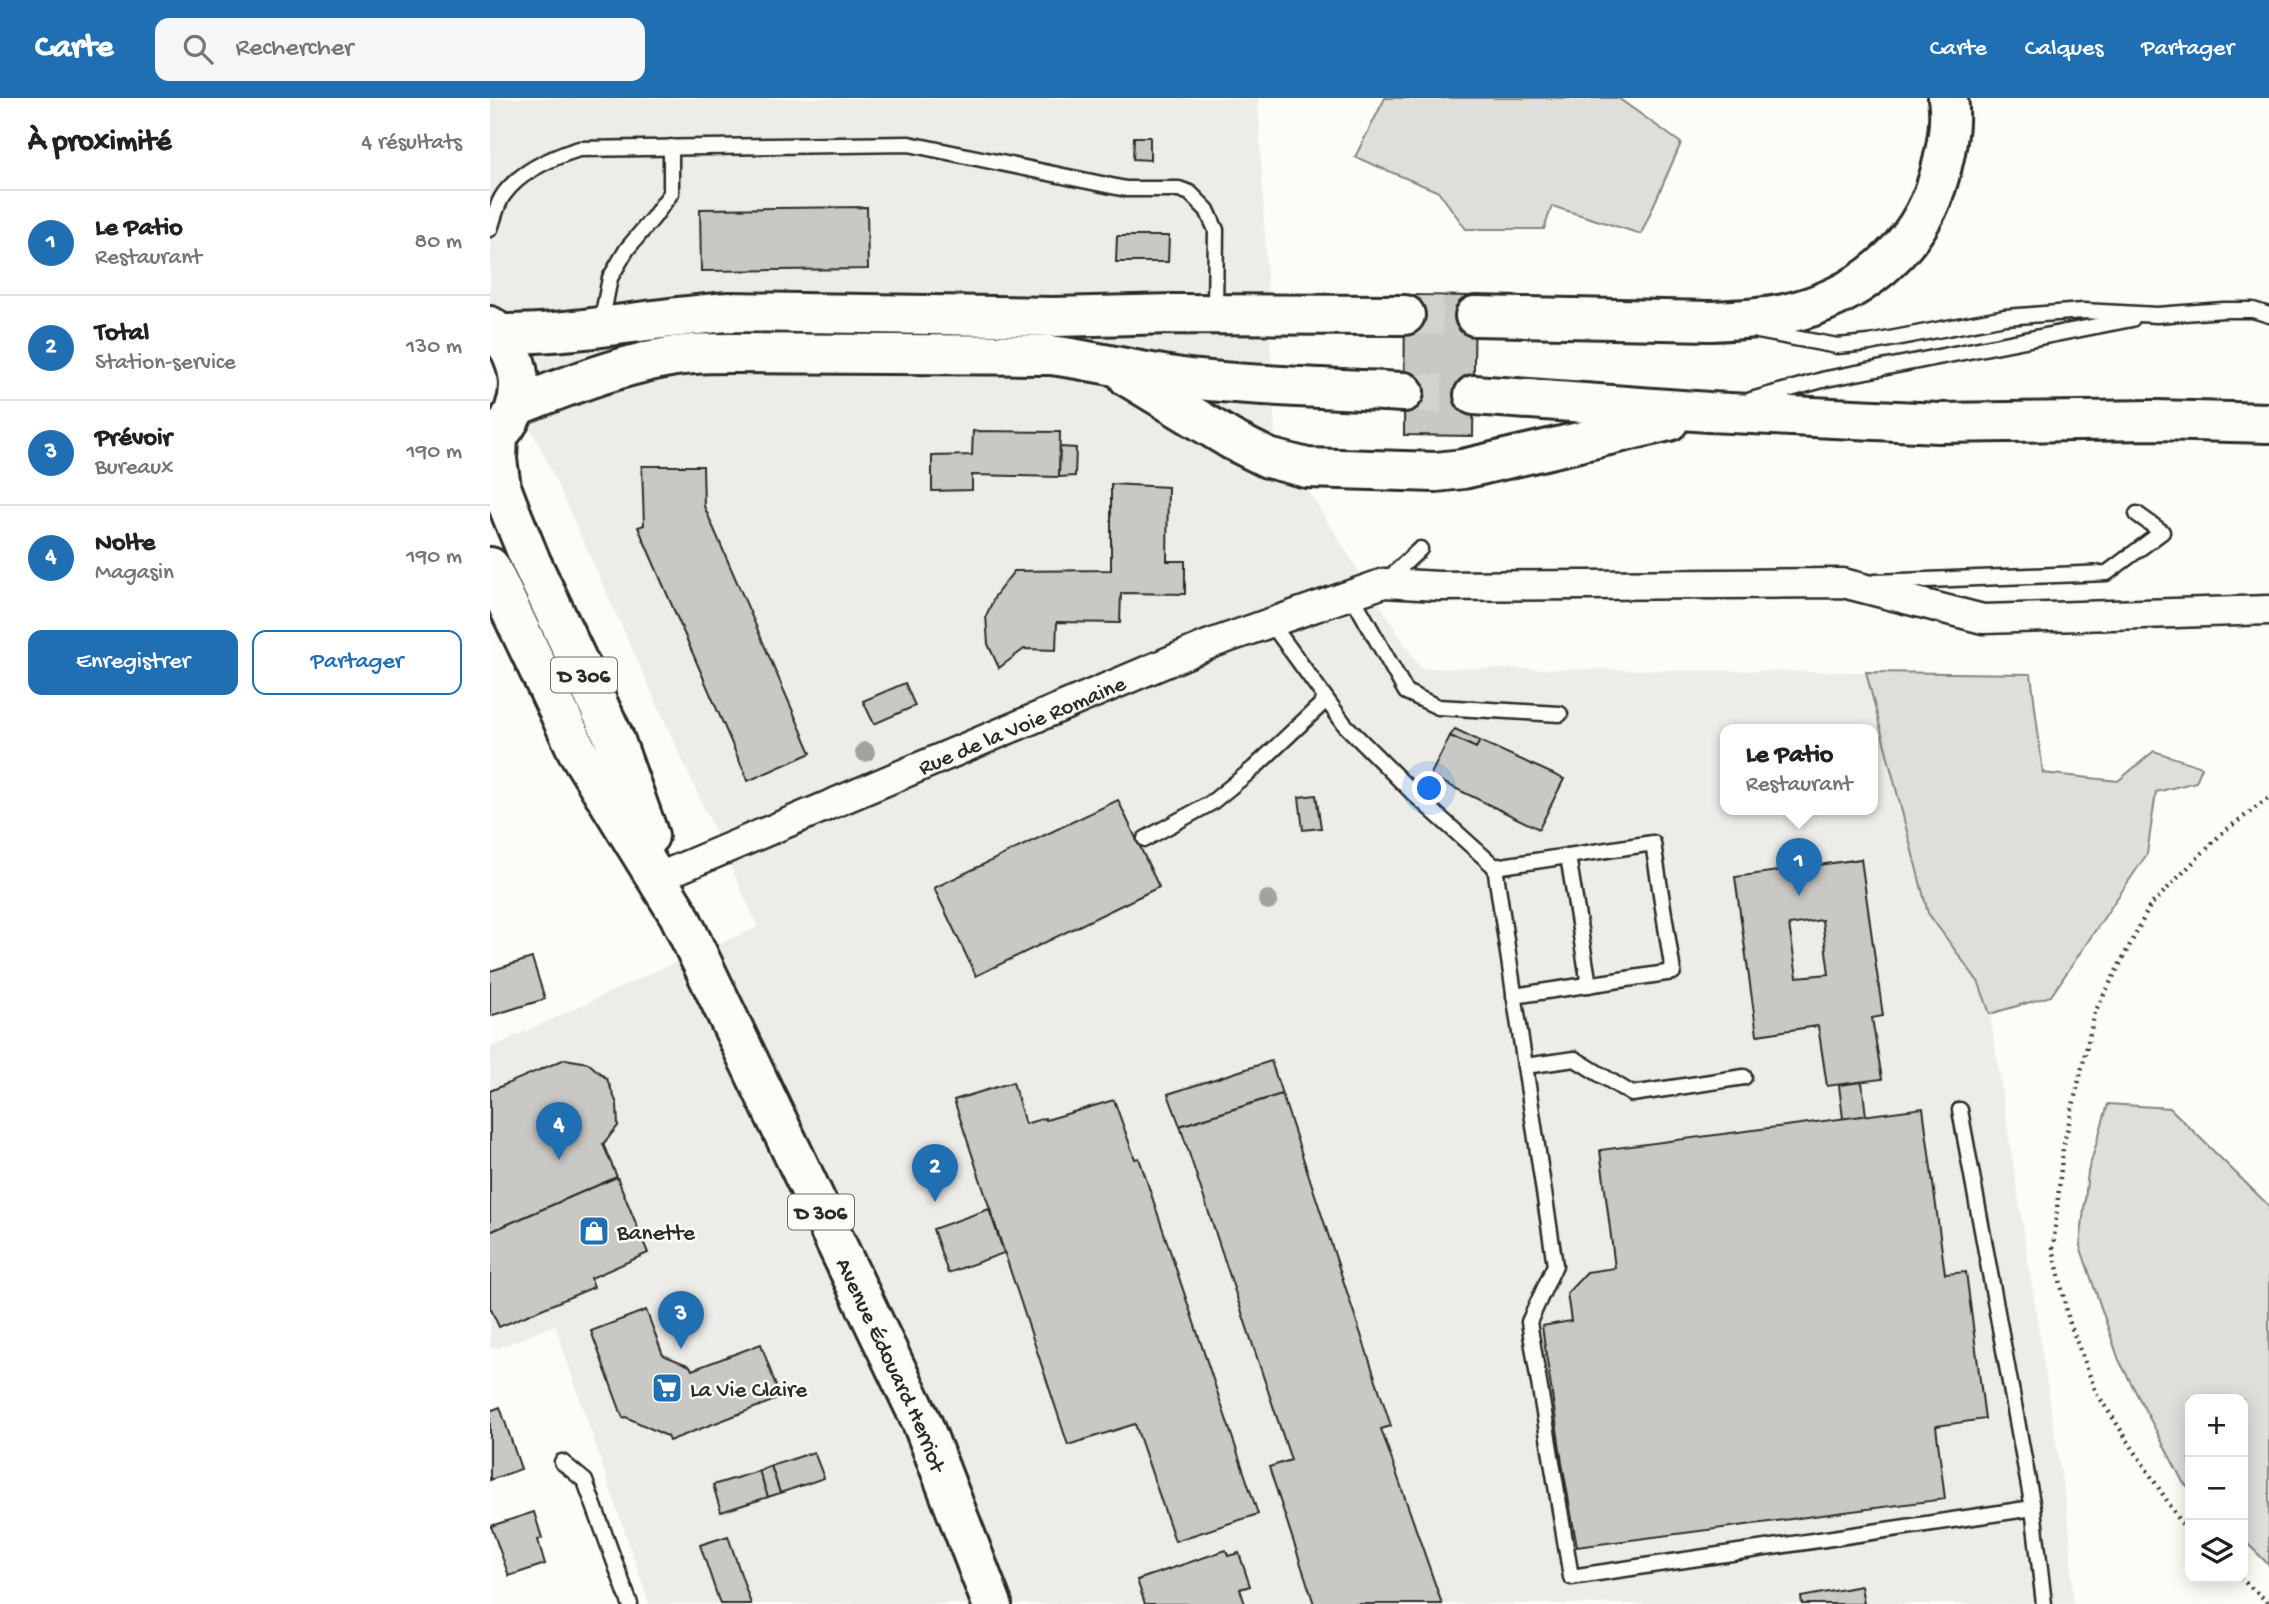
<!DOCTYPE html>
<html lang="fr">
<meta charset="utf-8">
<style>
body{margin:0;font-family:"Gochi Hand",sans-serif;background:#f6f6f6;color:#202124}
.controls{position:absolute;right:21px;bottom:21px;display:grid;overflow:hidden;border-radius:14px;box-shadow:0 4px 18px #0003}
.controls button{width:63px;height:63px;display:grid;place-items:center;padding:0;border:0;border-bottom:2px solid #e0e0e0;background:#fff;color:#202124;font:35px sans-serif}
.you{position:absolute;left:940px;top:691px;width:24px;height:24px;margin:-18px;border:5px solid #fff;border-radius:50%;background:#1a73e8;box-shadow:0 0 0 10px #1a73e833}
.badge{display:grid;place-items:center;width:46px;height:46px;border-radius:50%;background:#1f6fb2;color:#fff;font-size:23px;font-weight:700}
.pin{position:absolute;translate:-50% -58px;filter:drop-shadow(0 2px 4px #0008)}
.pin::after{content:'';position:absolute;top:37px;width:24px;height:21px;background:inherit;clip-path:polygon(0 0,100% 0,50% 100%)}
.popup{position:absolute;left:1230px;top:626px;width:158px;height:91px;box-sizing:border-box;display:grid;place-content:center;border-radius:14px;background:#fff;filter:drop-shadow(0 2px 5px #0005);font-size:23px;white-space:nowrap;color:#757577}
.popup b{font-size:26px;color:#202124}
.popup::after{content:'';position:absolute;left:50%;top:100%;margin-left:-14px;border:14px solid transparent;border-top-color:#fff}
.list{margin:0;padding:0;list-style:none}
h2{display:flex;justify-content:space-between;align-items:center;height:91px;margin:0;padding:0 28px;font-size:30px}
h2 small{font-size:23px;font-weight:400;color:#757577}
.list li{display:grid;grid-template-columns:46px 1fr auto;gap:21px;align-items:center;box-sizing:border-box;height:105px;padding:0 28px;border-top:2px solid #e0e0e0}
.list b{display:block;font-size:26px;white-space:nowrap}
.list p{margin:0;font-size:23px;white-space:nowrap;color:#757577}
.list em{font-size:23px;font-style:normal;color:#757577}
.actions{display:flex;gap:14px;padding:21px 28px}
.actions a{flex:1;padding:16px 0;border:2px solid #1f6fb2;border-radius:14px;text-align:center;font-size:24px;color:#1f6fb2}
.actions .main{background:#1f6fb2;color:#fff}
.icon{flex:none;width:38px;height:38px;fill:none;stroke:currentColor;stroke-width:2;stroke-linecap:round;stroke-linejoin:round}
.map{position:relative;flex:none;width:1779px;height:1506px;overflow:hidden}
header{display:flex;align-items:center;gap:42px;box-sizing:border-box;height:98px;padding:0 35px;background:#1f6fb2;color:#fff}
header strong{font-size:33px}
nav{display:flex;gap:38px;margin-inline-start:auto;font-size:24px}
.search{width:490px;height:63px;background:#f6f6f6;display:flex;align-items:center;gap:18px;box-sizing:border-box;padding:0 24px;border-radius:14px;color:#757577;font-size:26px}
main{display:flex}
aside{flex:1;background:#fff}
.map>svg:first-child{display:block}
</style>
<header>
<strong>Carte</strong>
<div class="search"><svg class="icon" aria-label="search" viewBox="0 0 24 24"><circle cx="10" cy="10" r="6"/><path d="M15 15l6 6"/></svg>Rechercher</div>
<nav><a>Carte</a><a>Calques</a><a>Partager</a></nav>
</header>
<main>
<aside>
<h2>À proximité<small>4 résultats</small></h2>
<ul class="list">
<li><span class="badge">1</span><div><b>Le Patio</b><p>Restaurant</p></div><em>80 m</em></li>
<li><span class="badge">2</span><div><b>Total</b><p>Station-service</p></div><em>130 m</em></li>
<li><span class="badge">3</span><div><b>Prévoir</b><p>Bureaux</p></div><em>190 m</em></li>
<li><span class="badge">4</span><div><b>Nolte</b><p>Magasin</p></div><em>190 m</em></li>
</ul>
<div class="actions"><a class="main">Enregistrer</a><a>Partager</a></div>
</aside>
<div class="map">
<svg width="1779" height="1506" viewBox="0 0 1779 1506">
<rect width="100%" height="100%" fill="#fdfcf7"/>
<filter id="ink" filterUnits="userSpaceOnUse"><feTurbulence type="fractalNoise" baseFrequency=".0143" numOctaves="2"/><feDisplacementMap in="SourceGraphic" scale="14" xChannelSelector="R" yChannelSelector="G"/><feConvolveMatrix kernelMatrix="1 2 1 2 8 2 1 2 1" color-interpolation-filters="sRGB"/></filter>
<g filter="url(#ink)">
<path fill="#edece8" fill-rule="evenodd" d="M0,0H768L785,340L930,570L1376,574L1438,815L1489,885L1500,916L1580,1435L1583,1506H159L65,1227L9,1250L0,1249V950L170,871L268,829L55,359L0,253ZM1236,632H1382V712H1236Z"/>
<g fill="#dfdeda" stroke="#858482" stroke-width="2">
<polygon points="895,0 1128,0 1191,45 1151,136 1062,108 1054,131 976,131 949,94 865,59"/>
<polygon points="1376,574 1541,576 1553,675 1628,683 1664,653 1712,669 1706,684 1666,694 1657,756 1561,898 1500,916 1489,885 1438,815"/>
<polygon points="1618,1006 1680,1010 1779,1108 1779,1467 1753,1441 1753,1301 1700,1301 1700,1391 1693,1384 1629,1262 1590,1148 1598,1074"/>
</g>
<g fill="#c9c8c4" stroke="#2b2b2b" stroke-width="2" fill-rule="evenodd">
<polygon points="644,39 660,39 660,62 643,61"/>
<polygon points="377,109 378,171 211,173 210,111"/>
<polygon points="627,138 679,138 678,164 626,164"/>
<polygon points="915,197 985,198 983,338 914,337"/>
<polygon points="483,333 570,334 569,379 482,377 482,392 442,393 442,358 482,357"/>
<polygon points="570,349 586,350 585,378 569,379"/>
<polygon points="152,368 213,368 214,408 321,655 258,683 148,429 154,427"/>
<polygon points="621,386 678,389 677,463 695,463 695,496 631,495 630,525 567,524 566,552 534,551 509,570 498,546 496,518 505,498 524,473 621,472"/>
<polygon points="415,585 425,608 384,626 373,603"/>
<polygon points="965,631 990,643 986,650 960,638"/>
<polygon points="960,638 986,650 990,643 1074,681 1049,731 940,678"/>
<polygon points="826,697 831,730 813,732 809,699"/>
<polygon points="628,702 669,789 486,878 444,790"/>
<path d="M1371,761L1393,918L1382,920L1392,981L1337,988L1328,928L1267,937L1245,779ZM1332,822L1339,876L1307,879L1299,827Z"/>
<polygon points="42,860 55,901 0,918 0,873"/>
<polygon points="75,961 98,965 117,981 127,1006 128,1028 113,1046 127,1079 0,1134 0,993"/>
<polygon points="781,963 792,996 690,1028 678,996"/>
<polygon points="523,984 535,1026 555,1020 556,1022 624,1002 645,1061 649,1060 768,1416 685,1443 645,1326 578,1347 464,1002"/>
<polygon points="1372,984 1376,1018 1353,1021 1349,987"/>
<polygon points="792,996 901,1328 891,1331 952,1506 824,1506 779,1369 801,1362 690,1028"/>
<polygon points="1433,1010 1455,1176 1476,1174 1495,1321 1446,1328 1455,1401 1087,1449 1072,1365 1052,1228 1081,1223 1077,1195 1097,1174 1125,1170 1110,1052"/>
<polygon points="127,1079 158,1155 101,1180 104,1189 9,1229 0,1209 0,1134"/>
<polygon points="499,1111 514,1155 458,1175 443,1131"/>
<polygon points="156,1212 173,1257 200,1268 202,1272 271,1246 290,1300 179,1343 177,1338 136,1319 133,1320 101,1233"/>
<polygon points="10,1309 31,1371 0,1382 0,1313"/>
<polygon points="324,1354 334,1380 290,1395 281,1368"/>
<polygon points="281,1368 290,1395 278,1399 269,1373"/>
<polygon points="269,1373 278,1399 231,1414 223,1387"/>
<polygon points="44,1414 52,1440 48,1442 55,1466 19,1478 1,1428"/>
<polygon points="238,1438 261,1506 230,1506 210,1447"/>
<polygon points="736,1452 738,1458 749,1455 760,1488 750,1491 755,1506 655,1506 647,1482"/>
<polygon points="1371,1488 1374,1506 1312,1506 1311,1499"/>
</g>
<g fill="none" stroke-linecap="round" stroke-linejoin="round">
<g stroke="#d3d2ce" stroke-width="38" stroke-dasharray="38 19" stroke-linecap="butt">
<polyline points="915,217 985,218"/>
<polyline points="914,294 984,297"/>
</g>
<g stroke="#2b2b2b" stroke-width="19">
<g id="service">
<path d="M0,131C4,120 7,105 14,96C31,73 63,59 89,51L419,46L636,91H689L700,95L717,112L726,132L725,216"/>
<polyline points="111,226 120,180 137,151 163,120 181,95 181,49"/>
<polyline points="1268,233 1347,248 1379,245 1515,219 1593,213 1667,217 1734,212 1763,212 1779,217"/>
<polyline points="1261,302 1336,281 1642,221"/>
<polyline points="895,484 930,451"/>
<polyline points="1385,484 1617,475 1672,434 1647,416"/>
<polyline points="861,496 916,594 948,609 1070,616"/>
<polyline points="781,525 855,627 925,697 1005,769 1065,1167 1039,1224 1081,1479 1543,1410 1554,1506"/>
<polyline points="655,741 721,705 764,670 836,602"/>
<polyline points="1078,758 1099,887"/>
<polyline points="1005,769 1163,745 1183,874 1024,898"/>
<polyline points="1035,968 1085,961 1142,996 1254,979"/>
<polyline points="1470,1012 1543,1410"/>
<polyline points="72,1364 95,1383 140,1506"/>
</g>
</g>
<g stroke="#2b2b2b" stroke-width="33">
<g id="minor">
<path id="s1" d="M174,777L720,546L894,485L949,488L1353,485L1493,521L1779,512"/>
</g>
</g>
<g stroke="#2b2b2b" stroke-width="44">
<g id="primary">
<path d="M0,228C32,254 40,301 11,334"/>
<polyline points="8,337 7,362 11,389 21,415 41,464 124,640 159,738"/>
<path id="s2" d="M0,469L87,652L189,817L433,1327L502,1506"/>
</g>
</g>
<g stroke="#2b2b2b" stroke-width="44">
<g id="motorway">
<path d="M985,218L1220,223C1244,222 1270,221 1294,216C1366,201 1429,152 1449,79C1456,54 1462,25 1458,0"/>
<path d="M10,236C87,237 163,219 240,214L564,219L684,216L915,217"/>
<polyline points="638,279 742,342 778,360 817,370 946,374 973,371 1179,323"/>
<polyline points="984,297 1219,314 1449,325 1665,322 1779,325"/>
<path d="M26,308C79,287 148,260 204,256C217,255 230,255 243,255L560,257C610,263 659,277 709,282C777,289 846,290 914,294"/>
</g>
</g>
<g stroke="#2b2b2b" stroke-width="4.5" stroke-dasharray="2 5" stroke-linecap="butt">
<polyline points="1700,1438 1606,1294 1579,1223 1563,1150 1573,1050 1605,914 1660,808 1733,734 1779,700"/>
<polyline points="1750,1480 1779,1505"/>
</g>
<use href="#service" stroke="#fdfcf7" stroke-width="14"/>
<use href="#minor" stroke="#fdfcf7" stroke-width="28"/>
<use href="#primary" stroke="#fdfcf7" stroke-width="38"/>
<use href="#motorway" stroke="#fdfcf7" stroke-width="38"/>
</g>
<g fill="#a2a29f">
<circle cx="375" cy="654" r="10"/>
<circle cx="778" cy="802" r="10"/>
</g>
</g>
<defs>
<g id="shop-square" transform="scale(1.575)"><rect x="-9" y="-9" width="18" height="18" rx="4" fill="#1f6fb2" stroke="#fdfcf7"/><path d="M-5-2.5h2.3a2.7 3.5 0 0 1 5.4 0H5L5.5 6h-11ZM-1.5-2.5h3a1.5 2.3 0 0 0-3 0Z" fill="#fff"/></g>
<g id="supermarket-square" transform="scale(1.575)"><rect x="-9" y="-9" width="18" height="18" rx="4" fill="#1f6fb2" stroke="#fdfcf7"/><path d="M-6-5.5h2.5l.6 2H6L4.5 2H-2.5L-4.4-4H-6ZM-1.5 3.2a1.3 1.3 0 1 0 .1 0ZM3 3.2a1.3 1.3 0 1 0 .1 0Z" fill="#fff"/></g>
</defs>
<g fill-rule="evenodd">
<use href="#shop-square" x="104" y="1133"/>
<use href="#supermarket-square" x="177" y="1290"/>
</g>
<g text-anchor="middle" stroke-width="5" stroke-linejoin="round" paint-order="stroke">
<g fill="#fdfcf7" stroke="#6a6a68" stroke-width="2">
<rect x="61" y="559.5" width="66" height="35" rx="5"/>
<rect x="298" y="1096.5" width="66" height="35" rx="5"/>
</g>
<g font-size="21" font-weight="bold" fill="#2b2b2b">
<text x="94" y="584">D 306</text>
<text x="331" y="1121">D 306</text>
</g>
<g font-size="23" fill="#2b2b2b" stroke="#fdfcf7">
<text dy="8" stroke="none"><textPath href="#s1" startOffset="388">Rue de la Voie Romaine</textPath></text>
<text dy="8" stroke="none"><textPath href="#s2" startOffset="894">Avenue Édouard Herriot</textPath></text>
</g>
<g font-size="23" fill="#2b2b2b" stroke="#fdfcf7" text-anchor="start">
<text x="127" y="1141">Banette</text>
<text x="200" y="1298">La Vie Claire</text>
</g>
</g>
</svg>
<div class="controls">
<button>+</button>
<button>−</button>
<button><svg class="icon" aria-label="layers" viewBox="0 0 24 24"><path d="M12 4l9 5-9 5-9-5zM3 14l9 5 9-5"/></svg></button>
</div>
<div class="you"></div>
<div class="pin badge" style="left:1309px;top:798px">1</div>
<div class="popup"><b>Le Patio</b>Restaurant</div>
<div class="pin badge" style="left:445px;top:1104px">2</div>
<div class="pin badge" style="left:191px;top:1251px">3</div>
<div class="pin badge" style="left:69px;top:1062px">4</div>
</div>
</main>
